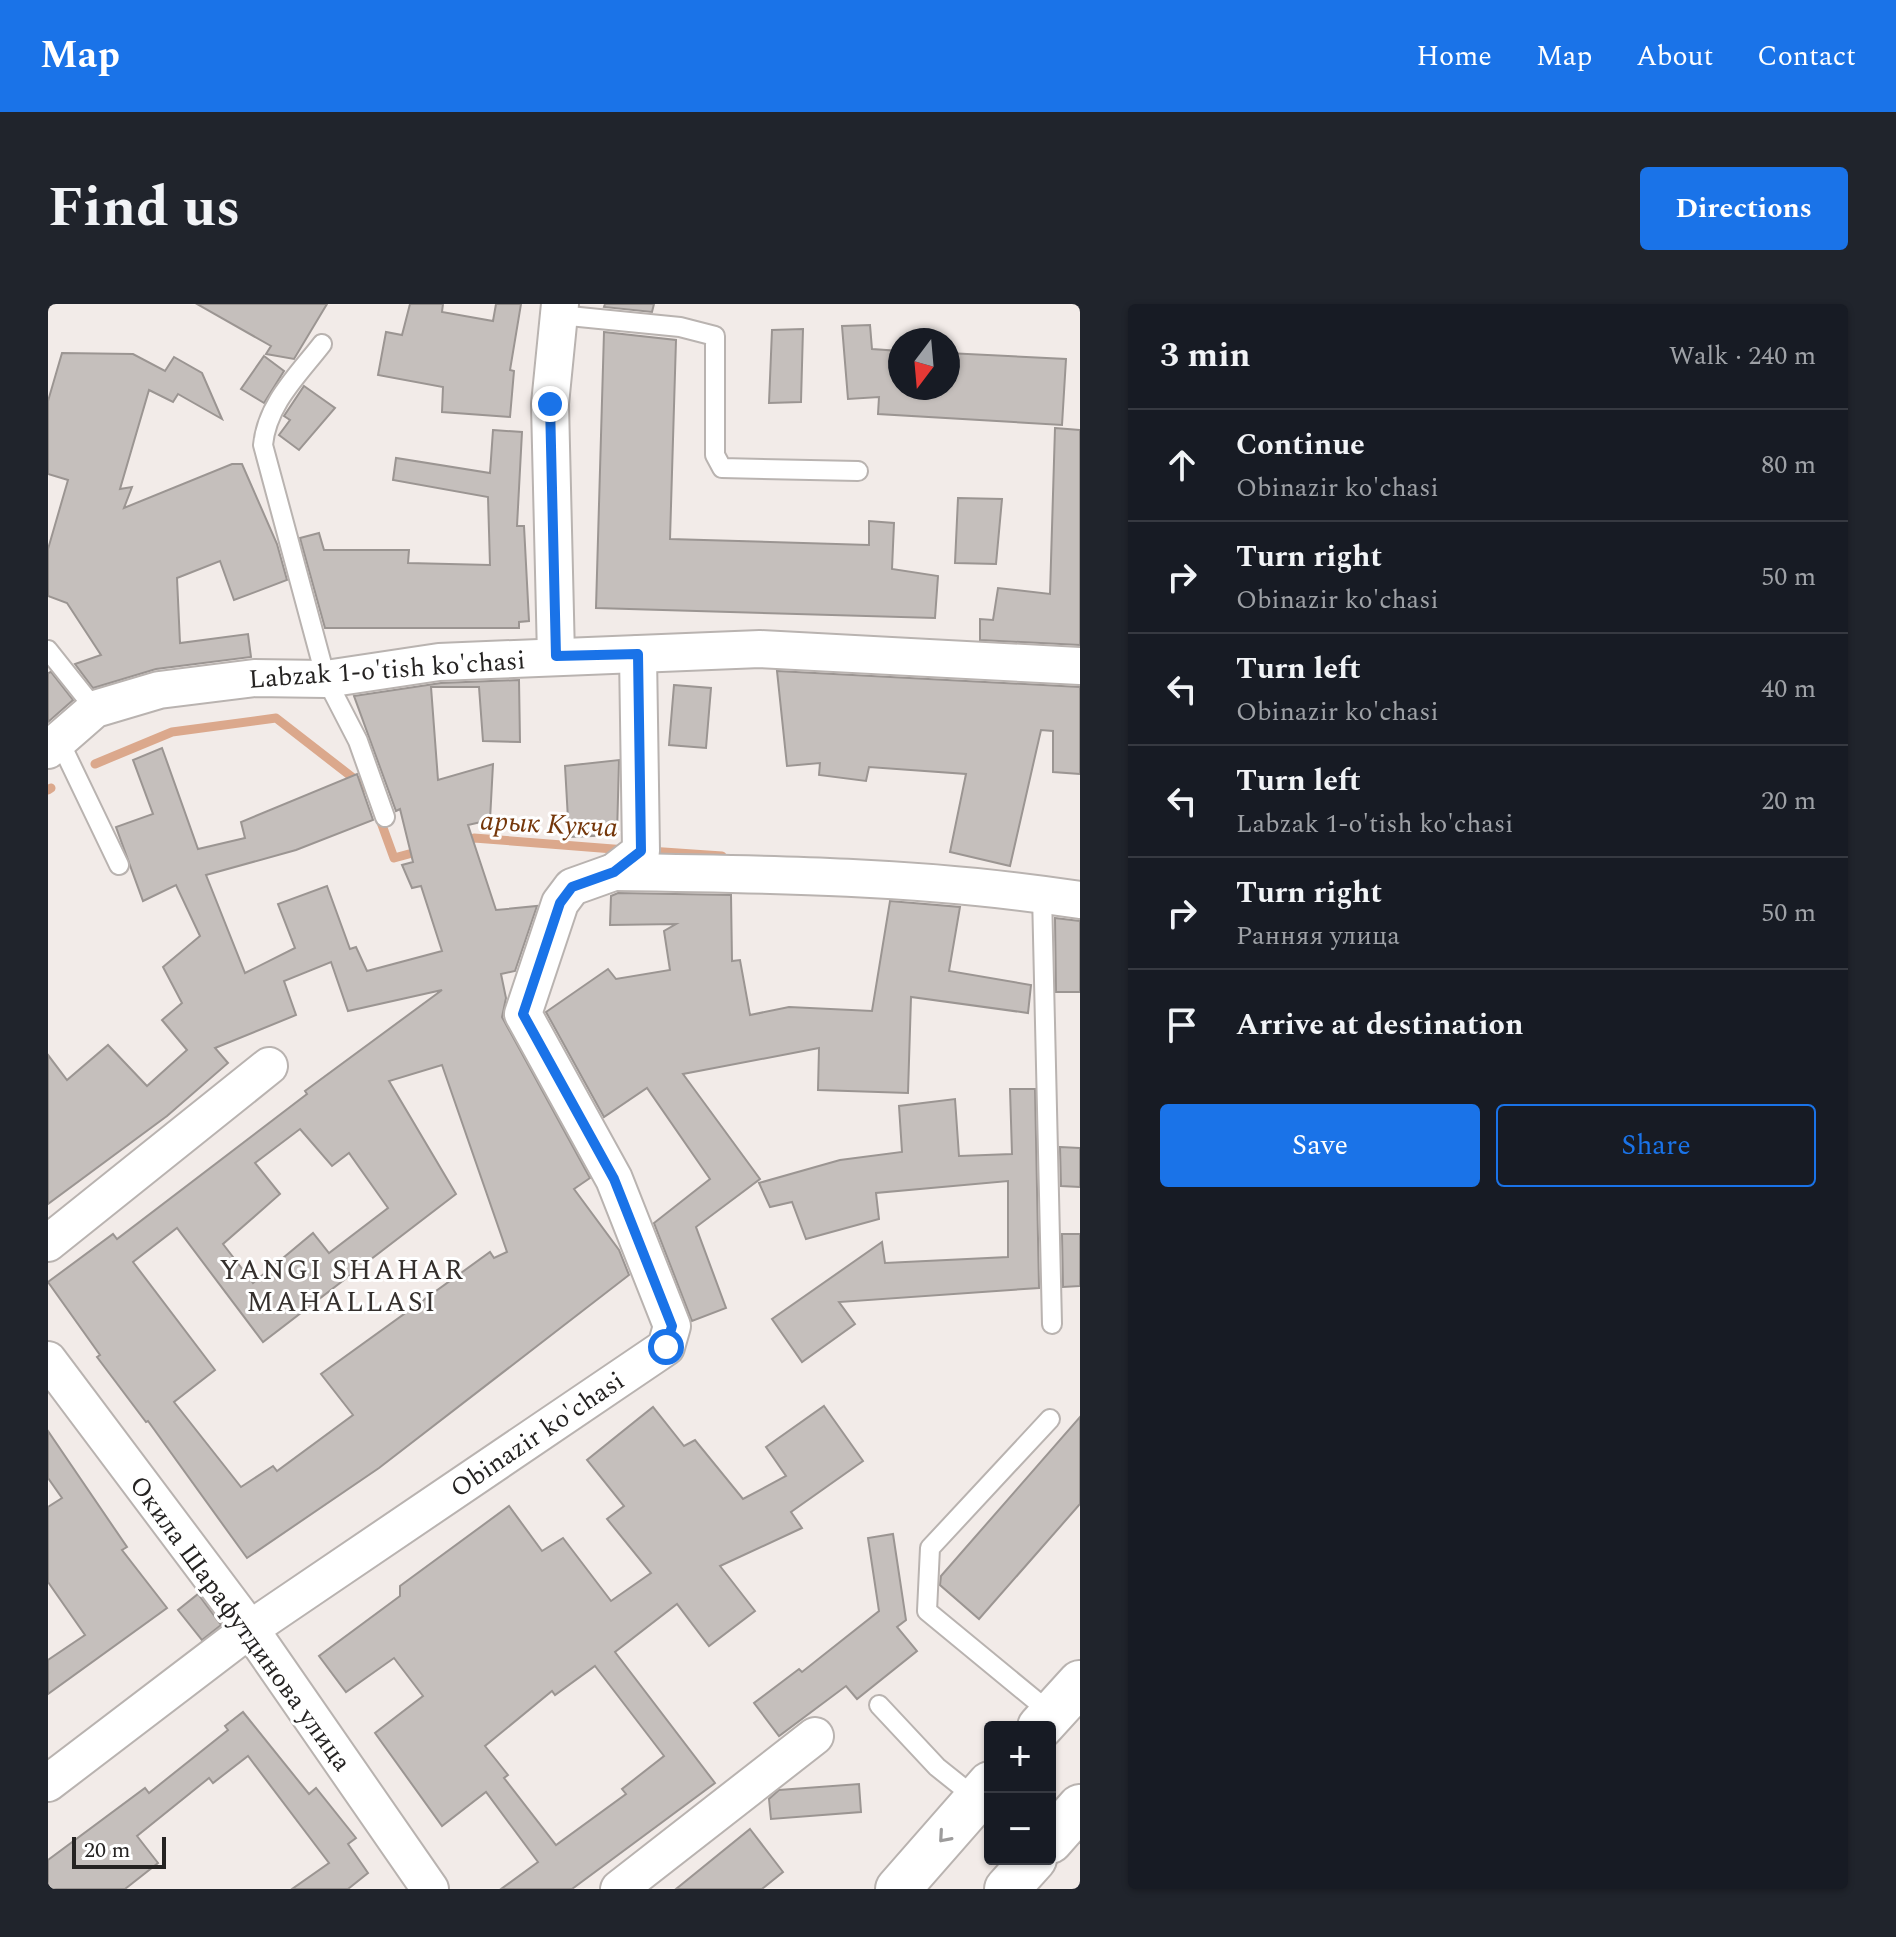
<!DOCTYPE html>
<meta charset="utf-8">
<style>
body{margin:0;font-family:Spectral,serif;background:#20242c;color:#f1f3f6}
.controls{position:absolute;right:24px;bottom:24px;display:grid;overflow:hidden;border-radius:8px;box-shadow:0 2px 6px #0004}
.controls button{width:72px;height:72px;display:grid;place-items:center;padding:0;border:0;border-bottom:2px solid #363941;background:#171b24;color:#f1f3f6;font:40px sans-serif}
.compass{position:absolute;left:840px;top:24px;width:72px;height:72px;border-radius:50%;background:#171b24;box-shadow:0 2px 6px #0004;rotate:196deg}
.scale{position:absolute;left:24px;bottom:20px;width:94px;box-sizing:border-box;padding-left:8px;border:4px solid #252322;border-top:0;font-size:22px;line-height:28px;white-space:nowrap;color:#252322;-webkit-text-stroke:6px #fff;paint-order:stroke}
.stop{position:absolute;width:24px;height:24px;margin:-18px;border:6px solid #1a73e8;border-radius:50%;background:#fff}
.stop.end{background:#1a73e8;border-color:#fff;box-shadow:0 2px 8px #0008}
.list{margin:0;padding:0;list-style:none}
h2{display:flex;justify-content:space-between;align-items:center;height:104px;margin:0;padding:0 32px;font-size:34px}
h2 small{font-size:26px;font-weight:400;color:#9ea1a6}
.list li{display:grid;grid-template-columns:52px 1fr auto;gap:24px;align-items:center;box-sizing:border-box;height:112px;padding:0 32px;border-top:2px solid #363941}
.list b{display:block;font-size:30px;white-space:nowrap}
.list p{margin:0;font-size:26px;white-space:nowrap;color:#9ea1a6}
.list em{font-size:26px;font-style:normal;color:#9ea1a6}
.actions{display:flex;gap:16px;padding:24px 32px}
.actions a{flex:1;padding:18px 0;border:2px solid #1a73e8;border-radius:8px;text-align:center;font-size:28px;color:#1a73e8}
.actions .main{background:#1a73e8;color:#fff}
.icon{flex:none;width:44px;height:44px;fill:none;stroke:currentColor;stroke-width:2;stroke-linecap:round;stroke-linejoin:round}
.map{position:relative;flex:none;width:1032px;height:1585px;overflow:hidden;border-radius:8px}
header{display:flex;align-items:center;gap:48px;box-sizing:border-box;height:112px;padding:0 40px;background:#1a73e8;color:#fff}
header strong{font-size:38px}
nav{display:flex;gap:44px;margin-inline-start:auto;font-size:28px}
.intro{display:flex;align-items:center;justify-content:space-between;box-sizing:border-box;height:192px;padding:0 48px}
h1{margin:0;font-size:56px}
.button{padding:20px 36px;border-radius:8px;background:#1a73e8;color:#fff;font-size:28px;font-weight:700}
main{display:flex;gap:48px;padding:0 48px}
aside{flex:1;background:#171b24;border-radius:8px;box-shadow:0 2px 6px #0004}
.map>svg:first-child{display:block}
</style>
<header>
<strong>Map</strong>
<nav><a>Home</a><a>Map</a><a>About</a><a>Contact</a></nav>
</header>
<div class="intro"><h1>Find us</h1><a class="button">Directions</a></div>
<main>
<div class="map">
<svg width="1032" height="1585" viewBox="0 0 1032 1585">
<rect width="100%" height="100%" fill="#f2ebe8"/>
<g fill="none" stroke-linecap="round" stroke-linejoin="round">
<g stroke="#dba88c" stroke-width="9">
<polyline points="47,460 124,428 228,414 322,487 324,492"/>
<polyline points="0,486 3,484"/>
<polyline points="330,510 346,554 372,547"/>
<polyline points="414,537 426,534 578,546"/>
<polyline points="601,547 674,552"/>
</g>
</g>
<g fill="#c5bfbc" stroke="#9b9592" stroke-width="2" fill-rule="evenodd">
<polygon points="149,0 279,0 246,55 218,50 223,42"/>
<polygon points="362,0 395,0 394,8 445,17 448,0 473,0 462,66 466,67 462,113 394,108 395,83 330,71 338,28 354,31"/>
<polygon points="557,0 606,0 604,8 556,3"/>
<polygon points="822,21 824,45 852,47 852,84 900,84 900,49 1018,55 1014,121 830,110 831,93 800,95 794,22"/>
<polygon points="755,25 753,98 721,99 724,26"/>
<polygon points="556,28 628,36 622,235 821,241 821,217 846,219 844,265 890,272 887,314 548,304"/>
<polygon points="14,49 85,50 117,67 126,53 154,69 174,115 130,90 125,98 101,86 72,185 84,183 76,204 184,160 194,160 229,240 239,276 186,296 172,257 129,274 132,339 200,330 203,353 108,365 45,384 27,360 53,351 19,299 0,292 0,245 20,176 0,170 0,97"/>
<polygon points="216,52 236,67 216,99 193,85"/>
<polygon points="256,82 287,104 251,146 231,131 242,116 236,112"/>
<polygon points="1007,124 1032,126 1032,341 932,336 932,315 945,316 950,284 1002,290"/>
<polygon points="445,126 474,128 469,222 476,222 481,317 471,318 471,324 277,324 252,234 271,229 276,246 361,246 360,259 442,261 440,193 345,176 348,154 442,169"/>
<polygon points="910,194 954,195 948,260 907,259"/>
<polygon points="729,367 1032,383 1032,470 1005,468 1005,427 993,426 962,562 902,548 918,470 821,463 818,477 771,471 772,459 739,462"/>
<polygon points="3,368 25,396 0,418 0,369"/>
<path d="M471,376L472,438L435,437L431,383H383L390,476L445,460L442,516L420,521L448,606L489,602L467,667L453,670L458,694L454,713L542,874L526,885L571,946L581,971L331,1164L199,1254L100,1117L98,1118L49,1053L52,1051L0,978L65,930L69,935L259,790L257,787L394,686L300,707L283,658L236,677L248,711L167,744L180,759L119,812L0,900V751L19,776L60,741L99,782L139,746L114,716L134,699L115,663L152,632L128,581L95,597L68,523L105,510L85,456L114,444L150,545L197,534L193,518L309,470L325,516L248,546L158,571L197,669L247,644L230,600L279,582L302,645L308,643L319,667L394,647L373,582L364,584L354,561L365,558L352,505L348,507L306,392L393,379ZM394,761L459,948L446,954L442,948L273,1070L305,1111L229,1167L225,1162L193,1183L126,1098L167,1066L85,958L129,924L215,1038L408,890L341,777ZM252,825L284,862L301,849L340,904L281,949L265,929L205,979L175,940L232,890L207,859Z"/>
<polygon points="626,381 663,384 658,444 621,441"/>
<polygon points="571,456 569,531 521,533 517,462"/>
<polygon points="570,589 683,591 684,657 692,656 702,711 741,703 824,707 842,597 912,603 901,667 983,681 980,709 863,693 860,789 770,786 771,744 635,770 712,875 648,923 678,1004 644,1017 606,919 662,875 599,784 556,813 498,708 560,665 568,675 622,666 616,627 628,620 562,621 563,592"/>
<polygon points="1007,614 1032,617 1032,688 1008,688"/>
<polygon points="962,785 987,785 991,984 791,998 807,1020 754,1058 724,1015 834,938 837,959 960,953 960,877 828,889 831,915 758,935 744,898 722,903 711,879 792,856 854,848 851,802 907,795 911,852 964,850"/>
<polygon points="1012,843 1032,844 1032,883 1013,882"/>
<polygon points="1014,930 1032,930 1032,982 1015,983"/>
<path d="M776,1102L815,1157L743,1208L754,1224L672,1262L707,1307L661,1342L629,1300L567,1348L667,1479L524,1585H453L490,1558L438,1488L394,1522L327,1429L375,1392L346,1354L298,1388L271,1352L352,1292V1282L461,1202L494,1247L515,1234L563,1297L603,1269L559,1215L576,1202L539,1156L605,1103L636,1142L647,1136L695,1195L738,1172L718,1143ZM547,1362L616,1452L574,1485L578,1490L508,1541L456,1474L460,1471L437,1442L504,1387L507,1391Z"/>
<polygon points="1032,1113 1032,1200 931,1315 892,1281 893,1272"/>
<polygon points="0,1127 79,1243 74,1246 119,1304 0,1390 0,1356 37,1331 0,1278 0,1203 14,1194 0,1174"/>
<polygon points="845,1230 858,1316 849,1323 869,1347 809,1395 798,1382 731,1432 706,1399 751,1365 754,1368 831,1307 820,1234"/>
<polygon points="150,1290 173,1321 154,1336 130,1306"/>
<polygon points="195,1408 261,1490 268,1484 308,1534 300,1540 320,1569 300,1585 244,1585 281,1559 200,1452 165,1479 161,1474 89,1532 110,1559 77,1585 0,1585 0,1556 97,1484 101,1489 180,1426 177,1422"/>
<polygon points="811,1480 813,1508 723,1515 721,1495 731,1486"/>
<polygon points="702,1525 735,1568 714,1585 628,1585"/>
</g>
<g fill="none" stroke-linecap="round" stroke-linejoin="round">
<g stroke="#b9b3b0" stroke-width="22">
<g id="service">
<polyline points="511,11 632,23 667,32 667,151 674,164 810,167"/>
<path d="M274,40C250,71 219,100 215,141L278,375L310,437L337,513"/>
<polyline points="0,346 47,405"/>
<polyline points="11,436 71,561"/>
<polyline points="994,590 1004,1020"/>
<polyline points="1002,1115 882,1244 879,1307 1004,1410"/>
<polyline points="831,1401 889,1463 929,1495"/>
</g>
</g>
<g stroke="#b9b3b0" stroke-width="40">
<g id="minor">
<polyline points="508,352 502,100 512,0"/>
<polyline points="0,446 47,405 111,386 206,374 278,375 391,358 712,345 1032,362"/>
<path d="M566,568C721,570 878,572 1032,596"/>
<polyline points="0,939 221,762"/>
<polyline points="0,1056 202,1325 382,1585"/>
<polyline points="0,1479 202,1325 618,1043 624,1022 566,875 475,710 512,599 524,583 566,568 593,547 590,350"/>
<polyline points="571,1585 767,1432"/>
</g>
</g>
<g stroke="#b9b3b0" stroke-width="48">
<g id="primary">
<polyline points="992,1423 1032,1379"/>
<polyline points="1002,1537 1032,1503"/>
<polyline points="850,1585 942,1480"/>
<polyline points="959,1585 986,1555"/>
</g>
</g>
<use href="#service" stroke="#fff" stroke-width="18"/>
<use href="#minor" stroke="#fff" stroke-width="36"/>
<use href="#primary" stroke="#fff" stroke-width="44"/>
</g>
<defs><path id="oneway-chevron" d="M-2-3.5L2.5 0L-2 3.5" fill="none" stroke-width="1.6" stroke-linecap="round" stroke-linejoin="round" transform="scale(2)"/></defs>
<use stroke="#9d9c9c" href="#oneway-chevron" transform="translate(896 1533) rotate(131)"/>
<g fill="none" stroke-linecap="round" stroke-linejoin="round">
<polyline stroke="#1a73e8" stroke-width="10" points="502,100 508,352 590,350 593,547 566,568 524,583 512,599 475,710 566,875 624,1022 618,1043"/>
</g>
<g text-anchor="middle" stroke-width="6" stroke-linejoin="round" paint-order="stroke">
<g font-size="26" fill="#252322" stroke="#fff">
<text transform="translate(339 365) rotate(-4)" y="9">Labzak 1-o'tish ko'chasi</text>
<text transform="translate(489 1130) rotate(-34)" y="9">Obinazir ko'chasi</text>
<text transform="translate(193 1319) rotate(54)" y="9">Окила Шарафутдинова улица</text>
</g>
<g font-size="28" font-style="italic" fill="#75370a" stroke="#fff">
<text transform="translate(501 519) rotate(3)" y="10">арык Кукча</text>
</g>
<g font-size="28" letter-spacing="2" fill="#35302d" stroke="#fff">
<text x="294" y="975">YANGI SHAHAR<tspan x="294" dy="32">MAHALLASI</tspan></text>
</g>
</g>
</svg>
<div class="controls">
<button>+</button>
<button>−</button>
</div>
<svg class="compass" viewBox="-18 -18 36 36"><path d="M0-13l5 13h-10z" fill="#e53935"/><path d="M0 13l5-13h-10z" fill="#9ea1a6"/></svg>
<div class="scale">20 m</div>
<div class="stop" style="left:618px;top:1043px"></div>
<div class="stop end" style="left:502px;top:100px"></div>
</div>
<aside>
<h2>3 min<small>Walk · 240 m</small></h2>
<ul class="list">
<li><svg class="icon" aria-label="ahead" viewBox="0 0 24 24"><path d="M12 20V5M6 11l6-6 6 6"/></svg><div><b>Continue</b><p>Obinazir ko'chasi</p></div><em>80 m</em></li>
<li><svg class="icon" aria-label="right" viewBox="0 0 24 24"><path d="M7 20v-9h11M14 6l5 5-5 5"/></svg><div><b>Turn right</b><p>Obinazir ko'chasi</p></div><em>50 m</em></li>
<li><svg class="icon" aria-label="left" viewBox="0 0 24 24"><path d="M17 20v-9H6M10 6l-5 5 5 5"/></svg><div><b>Turn left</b><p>Obinazir ko'chasi</p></div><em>40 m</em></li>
<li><svg class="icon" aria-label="left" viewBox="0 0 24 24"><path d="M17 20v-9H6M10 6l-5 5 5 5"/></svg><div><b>Turn left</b><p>Labzak 1-o'tish ko'chasi</p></div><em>20 m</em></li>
<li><svg class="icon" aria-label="right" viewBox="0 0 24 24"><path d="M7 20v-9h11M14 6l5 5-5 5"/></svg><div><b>Turn right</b><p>Ранняя улица</p></div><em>50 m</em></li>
<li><svg class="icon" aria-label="arrive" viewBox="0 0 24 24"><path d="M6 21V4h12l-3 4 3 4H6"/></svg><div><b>Arrive at destination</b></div></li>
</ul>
<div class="actions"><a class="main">Save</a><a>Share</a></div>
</aside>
</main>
